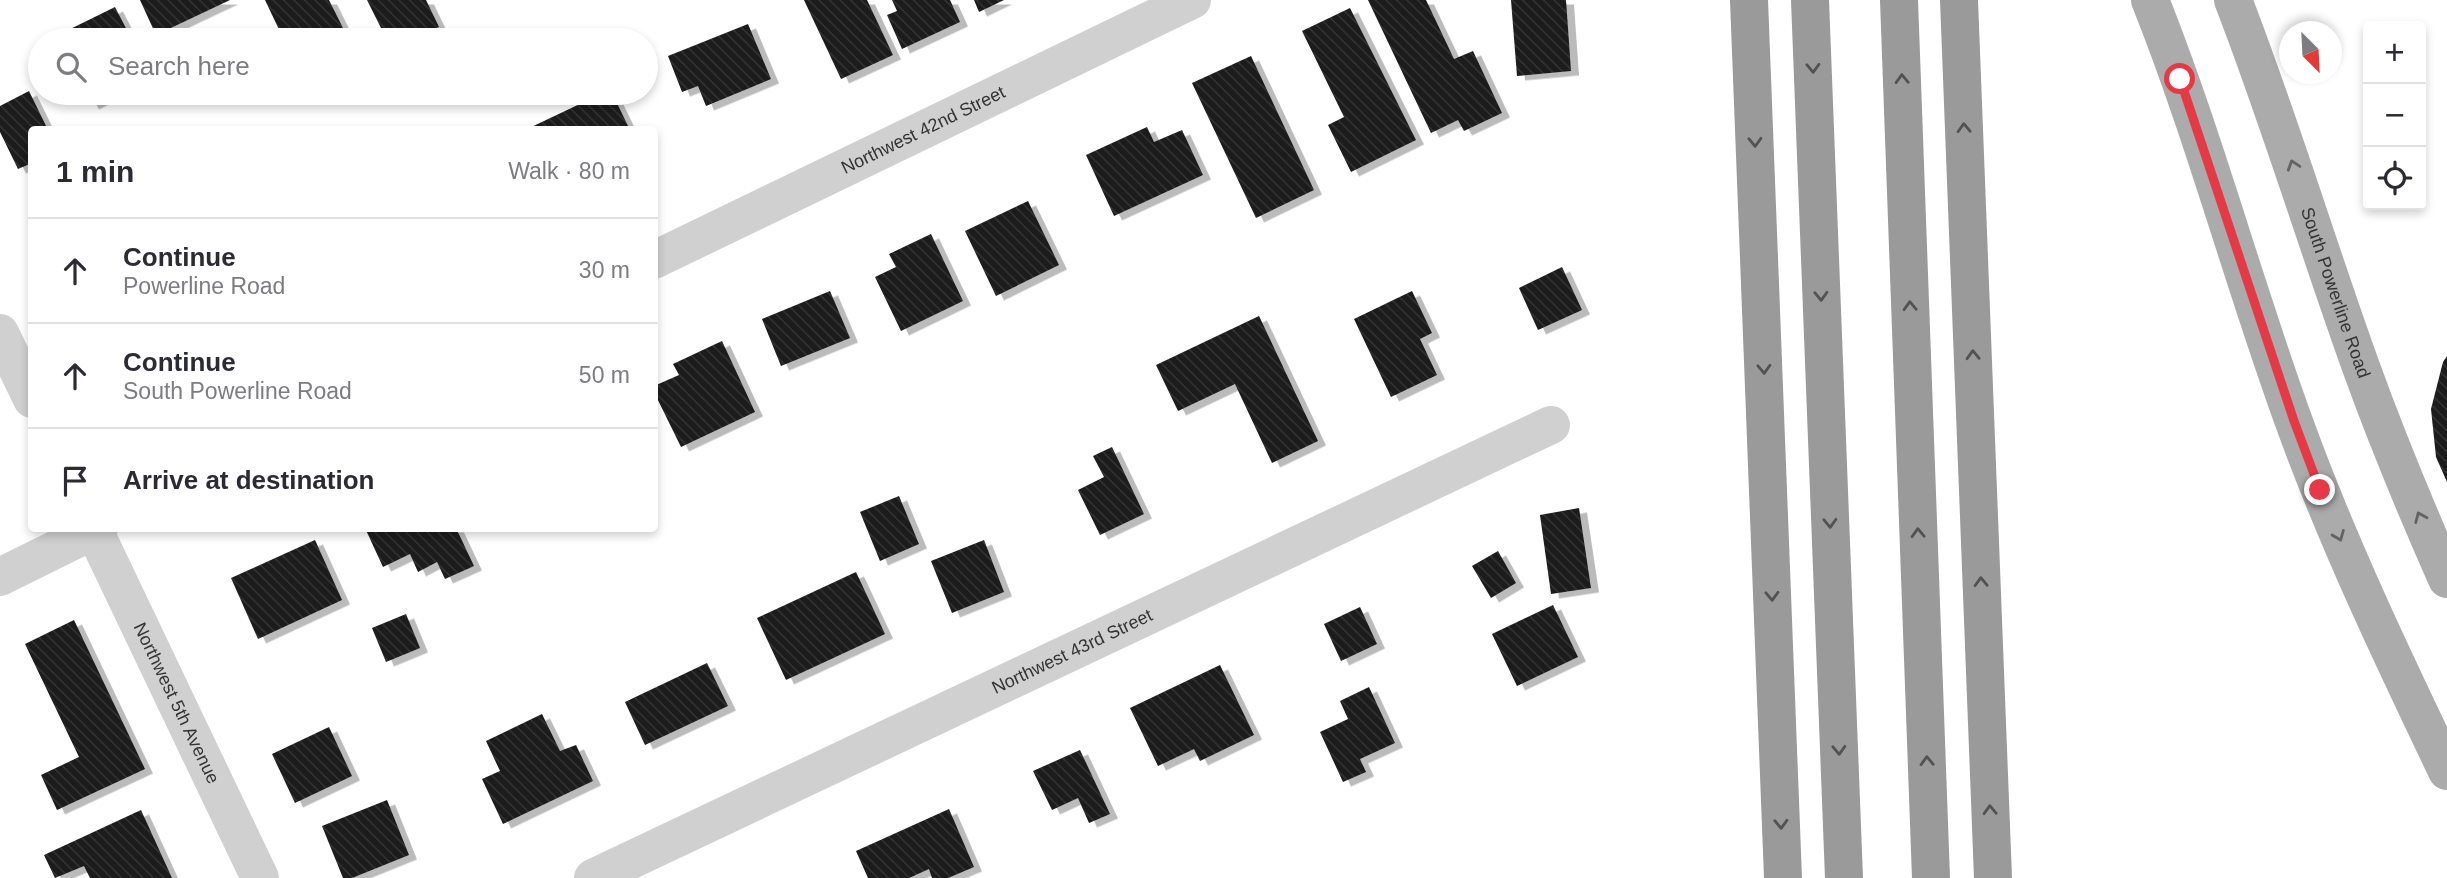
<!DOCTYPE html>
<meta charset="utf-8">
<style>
body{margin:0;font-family:Helvetica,sans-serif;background:#f7f7f7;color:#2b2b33}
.controls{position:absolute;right:21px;top:21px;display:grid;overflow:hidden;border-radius:7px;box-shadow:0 4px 10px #0003}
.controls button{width:63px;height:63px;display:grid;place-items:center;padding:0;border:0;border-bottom:2px solid #e1e1e2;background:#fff;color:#2b2b33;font:35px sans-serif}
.compass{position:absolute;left:2279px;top:21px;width:63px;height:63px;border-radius:50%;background:#fff;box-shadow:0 4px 10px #0003;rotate:156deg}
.stop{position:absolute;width:21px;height:21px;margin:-16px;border:5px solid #e63946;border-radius:50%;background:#fff}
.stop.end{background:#e63946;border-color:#fff;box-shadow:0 2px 7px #0008}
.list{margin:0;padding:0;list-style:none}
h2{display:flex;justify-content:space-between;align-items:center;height:91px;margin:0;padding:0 28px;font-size:30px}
h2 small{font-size:23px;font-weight:400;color:#7c7c81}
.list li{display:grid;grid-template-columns:46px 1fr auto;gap:21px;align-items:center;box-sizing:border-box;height:105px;padding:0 28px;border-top:2px solid #e1e1e2}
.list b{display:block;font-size:26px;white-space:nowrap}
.list p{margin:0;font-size:23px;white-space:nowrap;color:#7c7c81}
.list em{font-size:23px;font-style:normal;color:#7c7c81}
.icon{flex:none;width:38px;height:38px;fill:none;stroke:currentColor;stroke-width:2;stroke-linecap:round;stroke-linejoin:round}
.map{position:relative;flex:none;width:2447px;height:878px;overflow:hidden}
.search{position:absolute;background:#fff;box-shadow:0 4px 10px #0003;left:28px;top:28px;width:630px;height:77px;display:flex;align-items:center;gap:18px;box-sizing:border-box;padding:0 24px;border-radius:38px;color:#7c7c81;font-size:26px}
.panel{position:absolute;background:#fff;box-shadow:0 4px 10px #0003;left:28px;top:126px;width:630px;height:406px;border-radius:7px}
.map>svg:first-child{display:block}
</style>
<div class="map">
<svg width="2447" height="878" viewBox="0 0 2447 878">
<defs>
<pattern id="building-back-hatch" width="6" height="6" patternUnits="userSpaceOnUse" patternTransform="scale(1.75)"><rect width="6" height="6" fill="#1a1a1a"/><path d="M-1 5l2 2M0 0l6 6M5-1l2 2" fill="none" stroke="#333"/></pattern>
<filter id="shadow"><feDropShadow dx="8" dy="4.5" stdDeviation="0" flood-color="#0004"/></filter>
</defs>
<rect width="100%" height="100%" fill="#fff"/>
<g fill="url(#building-back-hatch)" filter="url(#shadow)">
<polygon points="140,0 230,0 156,35"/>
<polygon points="265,0 329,0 349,40 284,40"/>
<polygon points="367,0 426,0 439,27 411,40 387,40"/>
<polygon points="804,0 867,0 893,55 841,79"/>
<polygon points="892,0 950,0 960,22 902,49 887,15 897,11"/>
<polygon points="974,0 1004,0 979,12"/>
<polygon points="1368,0 1426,0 1454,59 1473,51 1502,113 1464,131 1458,120 1431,133"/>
<polygon points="1511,0 1566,0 1571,71 1517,76"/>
<polygon points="115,7 132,40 48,40"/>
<polygon points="1350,8 1416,140 1351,172 1328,125 1344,117 1302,31"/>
<polygon points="748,24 771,79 706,106 698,86 682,92 668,56"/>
<polygon points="1251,56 1314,190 1256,218 1192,83"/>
<polygon points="29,91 48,130 32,130 32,163 18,169 0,132 0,106"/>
<polygon points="85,93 115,93 91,105"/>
<polygon points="603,93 612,93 630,130 525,130"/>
<polygon points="1147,127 1154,142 1182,130 1203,175 1114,216 1086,155"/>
<polygon points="1028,201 1059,265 996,296 965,231"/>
<polygon points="931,234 963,301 901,331 875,277 896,267 889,254"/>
<polygon points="1562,267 1582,310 1538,330 1519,288"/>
<polygon points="830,291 850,338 781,366 762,319"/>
<polygon points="1412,291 1432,333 1420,339 1437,375 1391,397 1354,319"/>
<polygon points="1259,316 1318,441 1272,463 1235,384 1178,411 1156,365"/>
<polygon points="722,341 755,412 681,447 654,392 654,386 679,375 673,364"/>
<polygon points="2447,356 2447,482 2436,457 2431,409 2443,362"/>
<polygon points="1112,447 1144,514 1100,535 1078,490 1104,477 1093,456"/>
<polygon points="899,496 919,544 880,561 860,512"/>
<polygon points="1579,508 1591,588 1551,594 1540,515"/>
<polygon points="365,528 456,528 474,566 445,579 437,562 418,572 410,554 383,567"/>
<polygon points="315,540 342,600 258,639 231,578"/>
<polygon points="984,540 1004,592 952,613 931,561"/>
<polygon points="1498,551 1516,583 1491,598 1472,566"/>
<polygon points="856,572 885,634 786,680 757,618"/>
<polygon points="1553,605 1578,657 1517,686 1492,634"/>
<polygon points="1360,607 1377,644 1341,661 1324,624"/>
<polygon points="406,614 420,648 386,662 372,628"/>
<polygon points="74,620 145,769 57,810 41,775 79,757 25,644"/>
<polygon points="707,663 728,706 645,745 625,702"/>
<polygon points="1220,665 1254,735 1200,761 1194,749 1158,766 1130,708"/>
<polygon points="1369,687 1395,743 1360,759 1366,772 1343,782 1320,732 1348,719 1340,701"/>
<polygon points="542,714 560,751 576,745 593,781 503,824 482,779 500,771 486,741"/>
<polygon points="329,727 352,776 295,803 272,754"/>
<polygon points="1080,750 1110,814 1089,823 1078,798 1052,810 1033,771"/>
<polygon points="387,800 409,855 352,878 343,878 322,826"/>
<polygon points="949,809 974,867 948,878 932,878 929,869 909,878 868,878 856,851"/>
<polygon points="141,810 172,878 90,878 84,866 55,878 44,855"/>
</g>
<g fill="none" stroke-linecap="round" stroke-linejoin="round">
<g stroke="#d0d0d0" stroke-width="38">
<path id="s1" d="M654,260L1192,0"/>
<polyline points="0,333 32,399"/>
<path id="s2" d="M93,528L260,878"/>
<polyline points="0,577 99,528"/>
<path id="s3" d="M593,878L1551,425"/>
</g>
<g stroke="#ababab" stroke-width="38">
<path d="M2150,0C2205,138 2243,282 2294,422C2337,541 2392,656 2447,771"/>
<path id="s4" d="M2233,0C2280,121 2317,245 2361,367C2387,439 2416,509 2447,579"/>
</g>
<g stroke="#9a9a9a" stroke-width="38">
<polyline points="1749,0 1783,878"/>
<polyline points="1810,0 1844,878"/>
<polyline points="1899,0 1931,878"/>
<polyline points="1959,0 1993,878"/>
</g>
</g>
<defs><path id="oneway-chevron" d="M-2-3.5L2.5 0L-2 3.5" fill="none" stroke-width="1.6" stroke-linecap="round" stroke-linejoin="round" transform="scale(1.75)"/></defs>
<g stroke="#525252">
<use href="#oneway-chevron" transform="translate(1813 68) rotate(88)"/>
<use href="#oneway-chevron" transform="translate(1902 79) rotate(-92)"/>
<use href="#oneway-chevron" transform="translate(1964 128) rotate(-92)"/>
<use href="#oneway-chevron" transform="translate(1755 142) rotate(88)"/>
<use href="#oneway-chevron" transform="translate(1821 296) rotate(88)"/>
<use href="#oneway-chevron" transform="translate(1910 306) rotate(-92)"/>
<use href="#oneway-chevron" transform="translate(1973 355) rotate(-92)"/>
<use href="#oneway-chevron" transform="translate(1764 369) rotate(88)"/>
<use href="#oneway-chevron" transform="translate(1830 523) rotate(88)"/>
<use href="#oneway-chevron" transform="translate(1918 533) rotate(-92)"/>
<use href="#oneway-chevron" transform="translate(1981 582) rotate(-92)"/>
<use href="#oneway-chevron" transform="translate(1772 596) rotate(88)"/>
<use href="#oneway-chevron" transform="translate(1839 750) rotate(88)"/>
<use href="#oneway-chevron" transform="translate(1927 761) rotate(-92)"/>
<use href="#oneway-chevron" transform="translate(1990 810) rotate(-92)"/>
<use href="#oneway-chevron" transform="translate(1781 824) rotate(88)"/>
</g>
<g stroke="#636363">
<use href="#oneway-chevron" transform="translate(2293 165) rotate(-108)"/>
<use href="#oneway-chevron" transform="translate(2420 517) rotate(-113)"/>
<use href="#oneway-chevron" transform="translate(2339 536) rotate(68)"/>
</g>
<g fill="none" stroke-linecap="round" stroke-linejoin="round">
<polyline stroke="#e63946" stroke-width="9" points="2180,79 2294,421 2320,490"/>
</g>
<g text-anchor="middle" stroke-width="7" stroke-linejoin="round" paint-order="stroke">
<g font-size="18" fill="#333" stroke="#fff">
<text dy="6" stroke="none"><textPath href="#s1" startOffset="299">Northwest 42nd Street</textPath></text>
<text dy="6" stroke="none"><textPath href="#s4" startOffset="310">South Powerline Road</textPath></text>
<text dy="6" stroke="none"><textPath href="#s3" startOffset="530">Northwest 43rd Street</textPath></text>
<text dy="6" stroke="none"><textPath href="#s2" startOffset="194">Northwest 5th Avenue</textPath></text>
</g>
</g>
</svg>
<div class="controls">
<button>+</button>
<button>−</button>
<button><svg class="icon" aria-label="locate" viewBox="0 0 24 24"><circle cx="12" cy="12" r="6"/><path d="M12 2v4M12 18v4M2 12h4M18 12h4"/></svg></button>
</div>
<svg class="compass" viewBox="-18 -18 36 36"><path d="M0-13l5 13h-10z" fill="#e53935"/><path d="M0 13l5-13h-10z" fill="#7c7c81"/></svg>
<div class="stop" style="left:2180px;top:79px"></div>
<div class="stop end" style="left:2320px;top:490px"></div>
<div class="search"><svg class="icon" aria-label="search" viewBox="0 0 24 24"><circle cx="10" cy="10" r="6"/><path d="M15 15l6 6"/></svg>Search here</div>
<section class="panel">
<h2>1 min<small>Walk · 80 m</small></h2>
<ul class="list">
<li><svg class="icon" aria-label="ahead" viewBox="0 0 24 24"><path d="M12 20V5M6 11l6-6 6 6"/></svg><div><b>Continue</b><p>Powerline Road</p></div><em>30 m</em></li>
<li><svg class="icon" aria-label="ahead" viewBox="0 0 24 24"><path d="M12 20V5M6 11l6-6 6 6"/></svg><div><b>Continue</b><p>South Powerline Road</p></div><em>50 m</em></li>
<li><svg class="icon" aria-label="arrive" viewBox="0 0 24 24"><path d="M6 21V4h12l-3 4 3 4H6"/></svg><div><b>Arrive at destination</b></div></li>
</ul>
</section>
</div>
